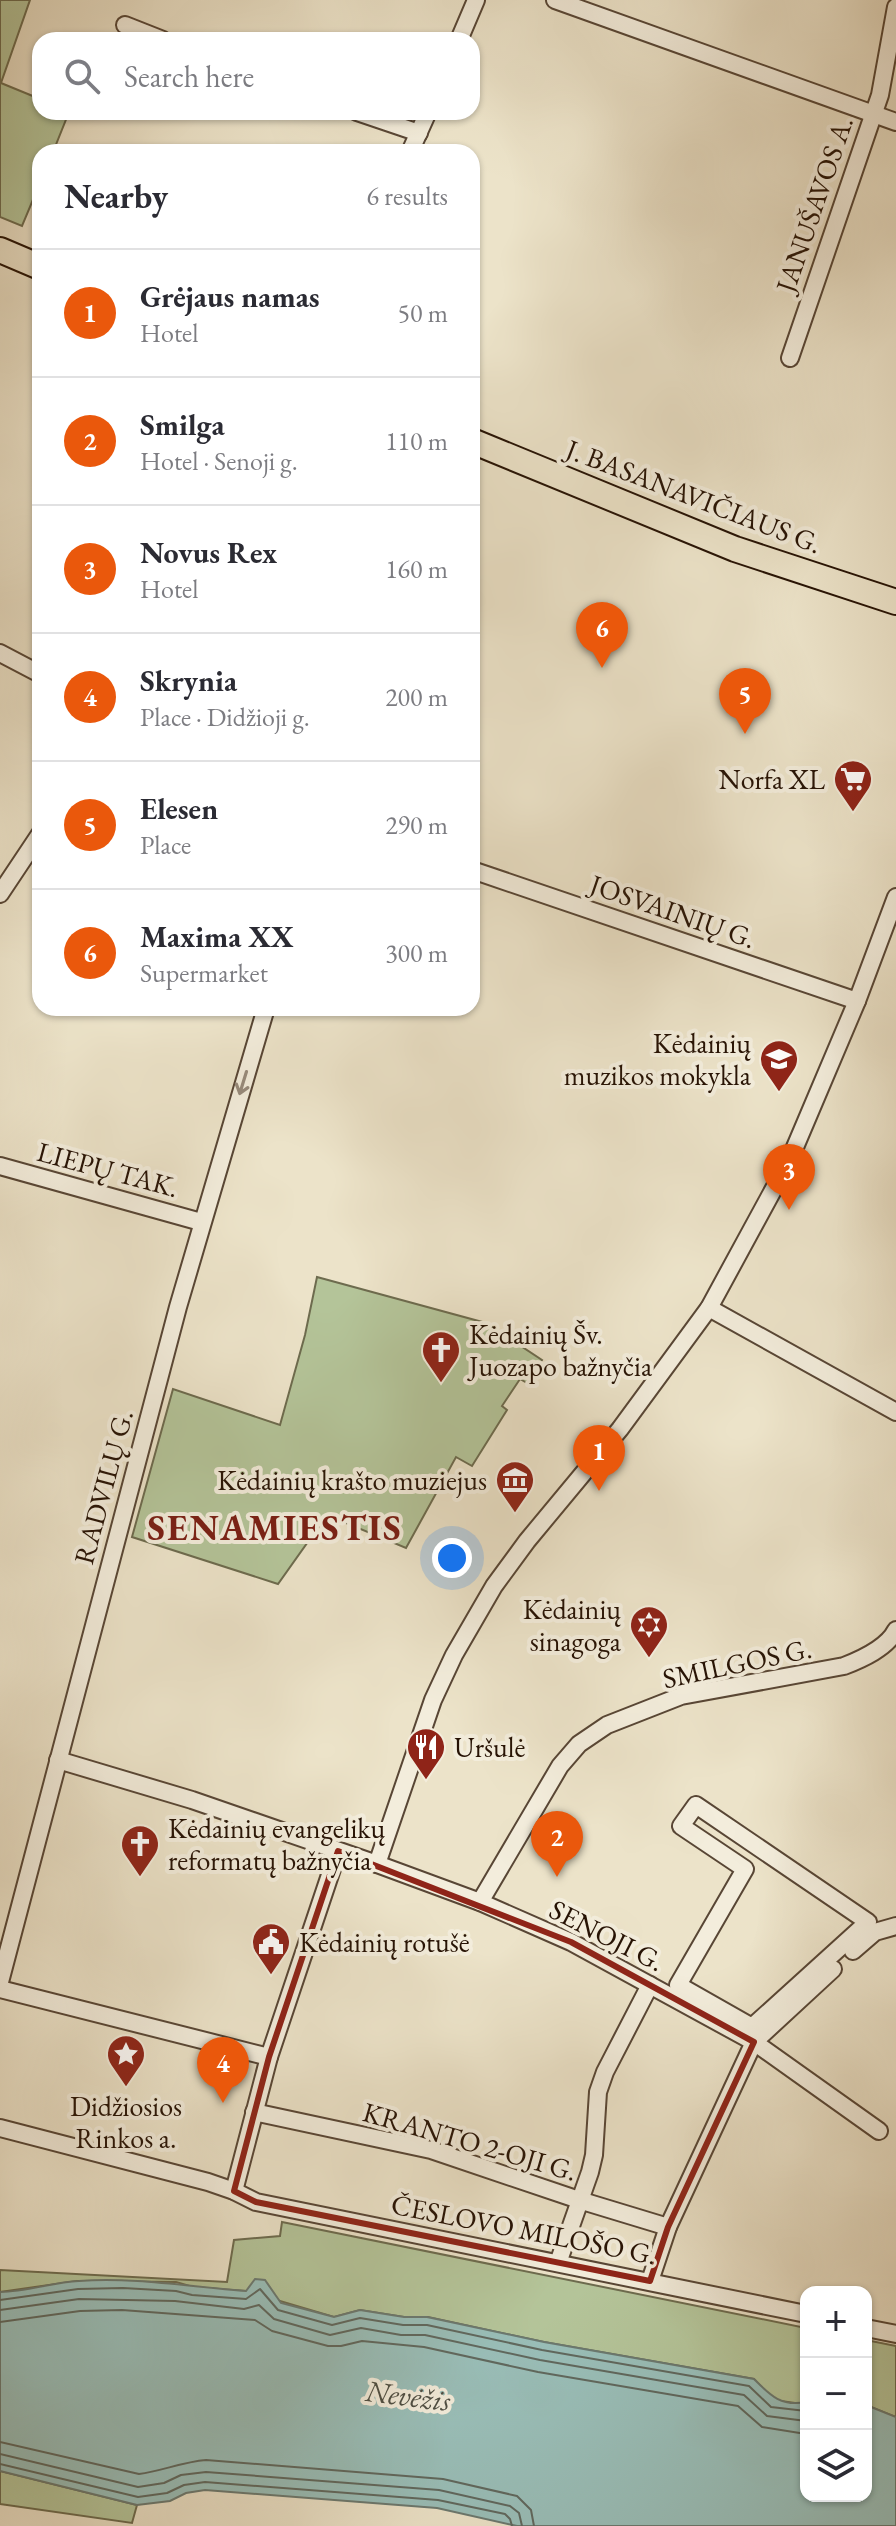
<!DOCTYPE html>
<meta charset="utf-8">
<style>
body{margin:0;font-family:"EB Garamond",serif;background:#f7f7f7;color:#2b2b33}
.controls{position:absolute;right:24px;bottom:24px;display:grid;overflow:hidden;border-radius:16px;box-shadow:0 2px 6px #0004}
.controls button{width:72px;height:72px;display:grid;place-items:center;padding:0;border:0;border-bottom:2px solid #e1e1e2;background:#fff;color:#2b2b33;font:40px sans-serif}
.you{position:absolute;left:452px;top:1558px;width:28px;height:28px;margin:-20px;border:6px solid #fff;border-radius:50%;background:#1a73e8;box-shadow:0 0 0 12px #1a73e833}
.badge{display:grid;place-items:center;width:52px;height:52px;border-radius:50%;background:#ea580c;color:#fff;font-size:26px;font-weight:700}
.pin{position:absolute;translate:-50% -66px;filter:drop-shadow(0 2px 4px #0008)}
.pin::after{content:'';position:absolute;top:42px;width:28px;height:24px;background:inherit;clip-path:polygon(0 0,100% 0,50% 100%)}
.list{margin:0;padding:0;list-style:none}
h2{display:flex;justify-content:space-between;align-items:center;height:104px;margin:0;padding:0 32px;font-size:34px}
h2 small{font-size:26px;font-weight:400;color:#7c7c81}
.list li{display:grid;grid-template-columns:52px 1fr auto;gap:24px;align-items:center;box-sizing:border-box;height:128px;padding:0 32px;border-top:2px solid #e1e1e2}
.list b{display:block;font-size:30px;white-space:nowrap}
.list p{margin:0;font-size:26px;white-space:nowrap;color:#7c7c81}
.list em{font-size:26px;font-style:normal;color:#7c7c81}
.icon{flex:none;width:44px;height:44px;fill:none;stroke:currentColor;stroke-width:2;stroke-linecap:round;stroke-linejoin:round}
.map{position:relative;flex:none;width:896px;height:2526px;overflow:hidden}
.search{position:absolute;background:#fff;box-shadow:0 2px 6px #0004;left:32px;top:32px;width:448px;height:88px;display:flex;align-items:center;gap:20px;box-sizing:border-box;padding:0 28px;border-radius:24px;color:#7c7c81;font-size:30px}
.panel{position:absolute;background:#fff;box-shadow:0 2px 6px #0004;left:32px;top:144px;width:448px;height:872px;border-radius:24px}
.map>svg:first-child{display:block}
</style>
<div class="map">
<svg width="896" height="2526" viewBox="0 0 896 2526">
<rect width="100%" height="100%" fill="#ece3c9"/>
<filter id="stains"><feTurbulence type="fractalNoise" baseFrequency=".0025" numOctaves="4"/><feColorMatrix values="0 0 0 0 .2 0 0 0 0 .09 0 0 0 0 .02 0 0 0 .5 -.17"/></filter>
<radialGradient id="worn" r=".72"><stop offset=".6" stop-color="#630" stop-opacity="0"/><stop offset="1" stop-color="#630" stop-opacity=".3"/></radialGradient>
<g fill="#b4c499" stroke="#6d6b4e" stroke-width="2">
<polygon points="0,0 30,0 1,83 40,99 40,112 69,112 53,152 40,152 40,183 22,226 0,217"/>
<polygon points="317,1277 486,1323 542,1360 527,1383 520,1379 502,1406 507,1410 472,1466 456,1457 406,1548 327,1515 278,1584 132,1537 173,1389 280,1425 305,1335"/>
<polygon points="282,2222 806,2328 806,2402 802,2404 774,2400 754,2379 544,2342 428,2317 404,2317 360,2310 334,2317 246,2291 193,2287 176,2282 77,2281 0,2292 0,2270 227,2282 234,2240 280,2236"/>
<polygon points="866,2340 896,2346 896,2417 866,2405"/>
<polygon points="0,2471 137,2505 132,2523 0,2504"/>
</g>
<path fill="#99beb8" stroke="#6b7970" stroke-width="2" d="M255,2279L265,2280L281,2303L334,2317L360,2310L404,2317H427L544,2342L754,2379C770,2395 781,2407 806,2402V2496H866V2405L896,2417V2526H517L437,2508L205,2490L186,2493L170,2501L137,2505L0,2471V2292C27,2292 53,2282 79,2281C135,2277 190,2287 246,2291Z"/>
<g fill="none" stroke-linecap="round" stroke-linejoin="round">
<g stroke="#60685e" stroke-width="2">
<polyline points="0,2300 78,2289 123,2288 176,2291 192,2295 246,2299 260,2289 278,2310 332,2325 360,2318 403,2325 427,2325 542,2350 749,2386 771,2407 806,2411"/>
<polyline points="0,2310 79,2299 175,2301 244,2309 259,2305 274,2319 330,2335 361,2328 401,2335 425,2335 540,2360 744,2395 767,2416 806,2421"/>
<polyline points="0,2322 80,2311 122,2310 255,2320 272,2331 328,2346 341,2346 362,2341 424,2347 538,2372 738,2406 762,2427 806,2434"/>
<path d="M0,2442L139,2474C162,2471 182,2462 206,2460L443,2479L517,2496L531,2510L534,2526"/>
<polyline points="0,2454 138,2487 164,2483 181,2475 206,2472 439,2490 510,2506 519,2513 522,2526"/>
<polyline points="0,2464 138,2497 167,2493 184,2485 205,2482 438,2500 505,2514 510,2519 512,2526"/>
</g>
<g stroke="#584635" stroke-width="20">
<g id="street">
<polyline points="555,0 896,122"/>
<polyline points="125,25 163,40"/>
<polyline points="459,40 476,0"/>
<polyline points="357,112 419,133"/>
<polyline points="410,152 428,112"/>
<polyline points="790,358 880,95 896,7"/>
<polyline points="0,653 40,674"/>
<polyline points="472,870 857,1001"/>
<polyline points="0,894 40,834"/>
<polyline points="0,1166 201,1222"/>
<polyline points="709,1308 896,1412"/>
<polyline points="58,1760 192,1800 377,1864 480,1902 571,1942 754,2042 879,2131"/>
<polygon points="696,1805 868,1922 752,2027 678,1985 745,1869 681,1826"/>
<polyline points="377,1864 433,1700 454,1655 494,1586 527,1541 620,1429 709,1308 790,1159 857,1001 896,897"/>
<path d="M480,1902L560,1766L579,1744L607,1725L681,1696L844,1666C862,1659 887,1648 896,1630"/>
<polyline points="853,1951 875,1932 896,1926"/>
<polyline points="0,1982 178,1307 266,1008"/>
<polyline points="0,1989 269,2057"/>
<polyline points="254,2112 431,2150 579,2200 668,2227"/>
<polyline points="0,2128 208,2182 234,2191 256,2202 806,2314"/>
<polyline points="234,2191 269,2057 338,1851"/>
<polyline points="558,2263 590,2172 594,2155 598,2092 605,2072 650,1985"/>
<polyline points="650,2281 668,2227 754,2042 833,1969"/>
<polyline points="866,2328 896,2334"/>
</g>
</g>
<g stroke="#261204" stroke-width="28">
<g id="primary">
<polyline points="0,250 40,267"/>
<polyline points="472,441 735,549 896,602"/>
</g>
</g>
<use href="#street" stroke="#f3eddc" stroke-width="16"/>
<use href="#primary" stroke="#ece3c9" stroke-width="24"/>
</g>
<defs><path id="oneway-shaft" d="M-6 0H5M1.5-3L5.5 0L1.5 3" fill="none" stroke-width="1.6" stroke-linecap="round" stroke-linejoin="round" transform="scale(2)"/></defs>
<use stroke="#978a7b" href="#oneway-shaft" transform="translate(243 1083) rotate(107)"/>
<path fill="none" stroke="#8f2418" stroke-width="6" stroke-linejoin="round" d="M338,1851L571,1942L754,2042L668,2227L650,2281L256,2202L234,2191L269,2057Z"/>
<defs>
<g id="supermarket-pin" transform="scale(2)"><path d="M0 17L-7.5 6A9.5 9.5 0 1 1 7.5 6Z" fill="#8f2418" stroke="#f3eddc"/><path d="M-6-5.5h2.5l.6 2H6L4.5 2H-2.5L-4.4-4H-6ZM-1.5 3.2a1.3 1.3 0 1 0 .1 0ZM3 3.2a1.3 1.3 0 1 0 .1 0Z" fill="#fff"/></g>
<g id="school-pin" transform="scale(2)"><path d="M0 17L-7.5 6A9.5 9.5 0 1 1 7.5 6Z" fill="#8f2418" stroke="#f3eddc"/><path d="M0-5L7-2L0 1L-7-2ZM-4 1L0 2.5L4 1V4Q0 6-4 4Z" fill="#fff"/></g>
<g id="church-pin" transform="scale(2)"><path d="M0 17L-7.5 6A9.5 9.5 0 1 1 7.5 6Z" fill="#8f2418" stroke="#f3eddc"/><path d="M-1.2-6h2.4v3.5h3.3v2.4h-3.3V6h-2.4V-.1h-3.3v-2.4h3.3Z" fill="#fff"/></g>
<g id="museum-pin" transform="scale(2)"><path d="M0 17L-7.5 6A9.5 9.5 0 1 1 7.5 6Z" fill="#8f2418" stroke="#f3eddc"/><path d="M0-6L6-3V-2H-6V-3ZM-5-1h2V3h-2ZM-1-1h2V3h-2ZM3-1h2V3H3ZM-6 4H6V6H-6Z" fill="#fff"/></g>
<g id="synagogue-pin" transform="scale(2)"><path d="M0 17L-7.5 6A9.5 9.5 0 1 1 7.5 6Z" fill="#8f2418" stroke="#f3eddc"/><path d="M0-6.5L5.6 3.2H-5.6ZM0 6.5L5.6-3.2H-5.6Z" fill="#fff"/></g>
<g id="restaurant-pin" transform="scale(2)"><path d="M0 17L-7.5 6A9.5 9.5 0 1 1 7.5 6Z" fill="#8f2418" stroke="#f3eddc"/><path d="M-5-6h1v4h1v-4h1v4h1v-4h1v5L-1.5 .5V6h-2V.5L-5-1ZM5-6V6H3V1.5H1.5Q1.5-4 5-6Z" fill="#fff"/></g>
<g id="civic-pin" transform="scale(2)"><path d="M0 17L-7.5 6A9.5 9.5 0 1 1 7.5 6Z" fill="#8f2418" stroke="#f3eddc"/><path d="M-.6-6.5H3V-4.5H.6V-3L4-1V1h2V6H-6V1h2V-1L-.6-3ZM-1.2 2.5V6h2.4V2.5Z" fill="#fff"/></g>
<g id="sight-pin" transform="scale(2)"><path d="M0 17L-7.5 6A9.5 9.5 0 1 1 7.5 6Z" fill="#8f2418" stroke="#f3eddc"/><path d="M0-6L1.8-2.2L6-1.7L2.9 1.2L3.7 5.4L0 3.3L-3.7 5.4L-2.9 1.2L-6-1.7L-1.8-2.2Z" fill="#fff"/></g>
</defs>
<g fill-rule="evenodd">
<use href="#supermarket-pin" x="853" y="779"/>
<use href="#school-pin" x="779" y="1059"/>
<use href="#church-pin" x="441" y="1350"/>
<use href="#museum-pin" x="515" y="1480"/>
<use href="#synagogue-pin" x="649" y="1625"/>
<use href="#restaurant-pin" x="426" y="1747"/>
<use href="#church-pin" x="140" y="1844"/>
<use href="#civic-pin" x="271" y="1942"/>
<use href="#sight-pin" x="126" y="2054"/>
</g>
<g text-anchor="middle" stroke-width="8" stroke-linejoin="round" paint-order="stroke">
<g font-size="28" fill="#261204" stroke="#f3eddc">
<text transform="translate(814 204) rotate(-71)" y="10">JANUŠAVOS A.</text>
<text transform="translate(694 496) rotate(21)" y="10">J. BASANAVIČIAUS G.</text>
<text transform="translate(673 911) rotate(19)" y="10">JOSVAINIŲ G.</text>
<text transform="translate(108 1169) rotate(15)" y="10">LIEPŲ TAK.</text>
<text transform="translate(103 1487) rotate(-75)" y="10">RADVILŲ G.</text>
<text transform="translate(737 1663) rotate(-12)" y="10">SMILGOS G.</text>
<text transform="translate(607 1935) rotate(27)" y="10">SENOJI G.</text>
<text transform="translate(470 2141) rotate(16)" y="10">KRANTO 2-OJI G.</text>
<text transform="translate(524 2229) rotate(11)" y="10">ČESLOVO MILOŠO G.</text>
</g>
<g font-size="28" fill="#261204" stroke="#f3eddc" text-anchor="end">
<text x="825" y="789">Norfa XL</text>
<text x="751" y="1053">Kėdainių<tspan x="751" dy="32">muzikos mokykla</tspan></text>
<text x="469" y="1344" text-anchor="start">Kėdainių Šv.<tspan x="469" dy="32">Juozapo bažnyčia</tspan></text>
<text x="487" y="1490">Kėdainių krašto muziejus</text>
<text x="621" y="1619">Kėdainių<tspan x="621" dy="32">sinagoga</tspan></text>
<text x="454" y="1757" text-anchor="start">Uršulė</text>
<text x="168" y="1838" text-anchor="start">Kėdainių evangelikų<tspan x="168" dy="32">reformatų bažnyčia</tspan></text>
<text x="299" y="1952" text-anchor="start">Kėdainių rotušė</text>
<text x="126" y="2116" text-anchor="middle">Didžiosios<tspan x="126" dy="32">Rinkos a.</tspan></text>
</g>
<g font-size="30" font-style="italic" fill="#4e4e43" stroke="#f3eddc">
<text transform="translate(408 2396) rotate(7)" y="10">Nevėžis</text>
</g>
<g font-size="36" font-weight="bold" letter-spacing="2" fill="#7a1f14" stroke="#f3eddc">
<text x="275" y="1540">SENAMIESTIS</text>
</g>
</g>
<rect width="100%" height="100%" filter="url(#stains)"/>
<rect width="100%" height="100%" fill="url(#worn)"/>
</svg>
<div class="controls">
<button>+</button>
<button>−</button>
<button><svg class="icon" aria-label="layers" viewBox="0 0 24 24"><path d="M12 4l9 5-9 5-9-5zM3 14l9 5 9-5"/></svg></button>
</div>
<div class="you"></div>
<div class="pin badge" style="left:599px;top:1491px">1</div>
<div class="pin badge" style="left:557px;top:1877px">2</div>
<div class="pin badge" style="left:789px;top:1210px">3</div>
<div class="pin badge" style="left:223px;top:2103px">4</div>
<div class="pin badge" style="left:745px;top:734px">5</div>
<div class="pin badge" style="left:602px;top:668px">6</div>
<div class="search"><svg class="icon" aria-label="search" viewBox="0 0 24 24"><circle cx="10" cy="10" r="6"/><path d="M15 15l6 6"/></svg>Search here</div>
<section class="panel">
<h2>Nearby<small>6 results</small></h2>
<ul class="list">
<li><span class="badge">1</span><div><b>Grėjaus namas</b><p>Hotel</p></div><em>50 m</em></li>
<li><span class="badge">2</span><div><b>Smilga</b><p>Hotel · Senoji g.</p></div><em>110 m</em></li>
<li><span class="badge">3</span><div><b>Novus Rex</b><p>Hotel</p></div><em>160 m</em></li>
<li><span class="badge">4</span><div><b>Skrynia</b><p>Place · Didžioji g.</p></div><em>200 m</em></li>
<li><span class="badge">5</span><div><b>Elesen</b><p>Place</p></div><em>290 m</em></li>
<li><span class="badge">6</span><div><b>Maxima XX</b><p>Supermarket</p></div><em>300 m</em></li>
</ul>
</section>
</div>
